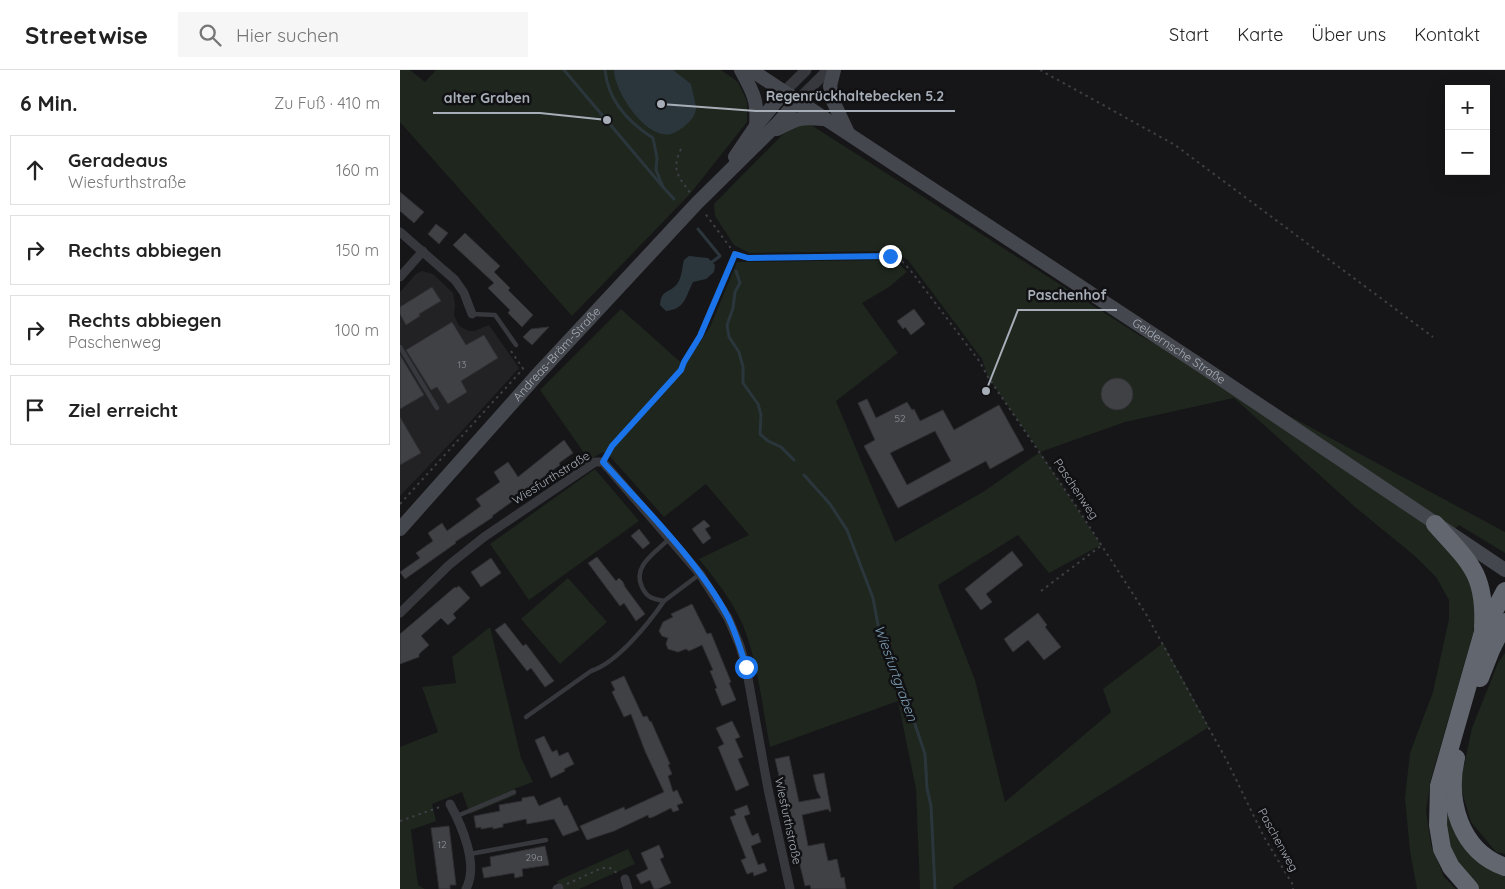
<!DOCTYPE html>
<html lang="de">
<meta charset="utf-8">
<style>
body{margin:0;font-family:Quicksand,sans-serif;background:#f6f6f6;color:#222}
.controls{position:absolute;right:15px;top:15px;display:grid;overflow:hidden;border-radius:0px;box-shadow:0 5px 20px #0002}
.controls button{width:45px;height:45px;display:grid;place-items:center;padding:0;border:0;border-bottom:1px solid #e0e0e0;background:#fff;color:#222;font:25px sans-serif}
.stop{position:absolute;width:15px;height:15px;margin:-11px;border:4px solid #1a73e8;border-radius:50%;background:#fff}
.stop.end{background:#1a73e8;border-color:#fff;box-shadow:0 1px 5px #0008}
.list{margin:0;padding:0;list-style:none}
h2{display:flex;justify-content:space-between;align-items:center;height:65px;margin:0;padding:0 20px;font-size:21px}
h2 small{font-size:16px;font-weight:400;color:#767676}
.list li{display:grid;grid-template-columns:32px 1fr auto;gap:15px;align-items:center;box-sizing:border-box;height:70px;margin:0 10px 10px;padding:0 10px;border:1px solid #e0e0e0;border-radius:0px}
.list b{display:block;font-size:19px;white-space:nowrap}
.list p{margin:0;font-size:16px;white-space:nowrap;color:#767676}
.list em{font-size:16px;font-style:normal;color:#767676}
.icon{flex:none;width:28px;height:28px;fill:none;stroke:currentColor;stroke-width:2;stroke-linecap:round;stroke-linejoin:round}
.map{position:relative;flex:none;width:1105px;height:819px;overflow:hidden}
header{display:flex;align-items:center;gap:30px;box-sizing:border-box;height:70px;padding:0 25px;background:#fff;border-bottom:1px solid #e0e0e0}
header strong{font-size:24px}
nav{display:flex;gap:28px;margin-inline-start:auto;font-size:18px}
.search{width:350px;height:45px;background:#f6f6f6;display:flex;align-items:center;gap:12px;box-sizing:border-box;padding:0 18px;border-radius:0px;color:#767676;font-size:19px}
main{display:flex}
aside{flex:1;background:#fff}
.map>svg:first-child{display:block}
</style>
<header>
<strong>Streetwise</strong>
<div class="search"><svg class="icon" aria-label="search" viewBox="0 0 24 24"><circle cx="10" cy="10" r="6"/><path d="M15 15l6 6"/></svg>Hier suchen</div>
<nav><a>Start</a><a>Karte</a><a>Über uns</a><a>Kontakt</a></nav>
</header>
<main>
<aside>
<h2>6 Min.<small>Zu Fuß · 410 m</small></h2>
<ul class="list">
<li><svg class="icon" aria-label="ahead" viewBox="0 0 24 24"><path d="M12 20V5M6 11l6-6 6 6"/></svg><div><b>Geradeaus</b><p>Wiesfurthstraße</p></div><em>160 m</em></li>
<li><svg class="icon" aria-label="right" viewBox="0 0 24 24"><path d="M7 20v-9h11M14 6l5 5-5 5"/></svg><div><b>Rechts abbiegen</b></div><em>150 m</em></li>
<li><svg class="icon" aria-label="right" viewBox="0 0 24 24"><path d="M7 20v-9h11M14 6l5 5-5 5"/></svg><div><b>Rechts abbiegen</b><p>Paschenweg</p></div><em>100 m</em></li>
<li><svg class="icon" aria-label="arrive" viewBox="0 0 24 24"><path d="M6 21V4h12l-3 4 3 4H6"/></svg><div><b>Ziel erreicht</b></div></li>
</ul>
</aside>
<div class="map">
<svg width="1105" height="819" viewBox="0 0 1105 819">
<rect width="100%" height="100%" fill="#161618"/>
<polygon fill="#222225" points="22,201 33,204 53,223 55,234 54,245 59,256 69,261 74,261 89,255 119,298 60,363 0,426 0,222 16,204"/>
<g fill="#1e261e">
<polygon points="0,0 10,0 25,12 36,0 321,0 338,12 347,31 347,52 290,124 172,246 0,52"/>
<path d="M408,53L739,265L1105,462V483L1059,455L1039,472L1061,493L1071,505L1077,535L1073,564L1031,709L1026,741L1031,775L1044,807L1056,819H1017L1010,781L1005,728L1010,683L1033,622L1049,549V530L1036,507L1015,486L955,437L834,328L725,352L640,382L701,475L649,503L618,465L538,515L575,610L605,732L711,642L703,619L763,573L809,657L553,817V819H520L516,719L498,631L370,677C362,636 358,591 342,553C331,529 315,509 299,489L349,465L306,414L264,447L206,382L201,383L189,390L140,320L221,239L286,297V293L310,257L337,192L488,190L499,194L507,202L489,217L462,233L498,283L436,331L495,472L583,422L640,382L588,307L582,289L508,190L493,181L349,183L334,175L315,146L314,134L393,54Z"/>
<polygon points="195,399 239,451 129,530 90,474"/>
<polygon points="168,508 207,552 160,594 121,549"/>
<polygon points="90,557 121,688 133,712 114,719 116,725 70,744 62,722 32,734 36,751 11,760 18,815 25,819 0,819 0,677 38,662 22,617 56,613 52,587"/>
<polygon points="1105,583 1105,784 1096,782 1071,752 1060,715 1072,658 1098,593"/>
<polygon points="1048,733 1105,803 1105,819 1079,819 1069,812 1057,795 1043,758"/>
<polygon points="228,779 235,794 179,819 159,819 157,811"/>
</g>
<g fill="#2b363c">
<path d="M214,0H273L291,14C292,21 295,29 296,37C296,44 293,48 288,53C284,57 277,62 271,64C246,70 214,21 214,0Z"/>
<path d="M289,186L308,188L315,195L314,202L306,209L293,212C285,228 285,239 266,241L260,235C261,219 269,224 277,214C282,208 282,197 284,190Z"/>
</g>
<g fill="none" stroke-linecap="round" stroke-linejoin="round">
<g stroke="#2b363c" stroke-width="3">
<polyline points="164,0 263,117"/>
<path d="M205,0C208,31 228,52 253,68L257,88L256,100L263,117L274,129"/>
<polyline points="298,159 320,186 312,192"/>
<polyline points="336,201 340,213 335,222 333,238 327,255 329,267 339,282 343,297 343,313 358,334 361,345 360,364 368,371 381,377 394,390"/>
<polyline points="404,405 430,434 447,460 473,528 478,555 499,607 525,684 527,718 531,736 535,819"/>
</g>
</g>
<g fill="#404145" stroke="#303034" fill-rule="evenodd">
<polygon points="0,122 24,142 14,153 0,141"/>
<polygon points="36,154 48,163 39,174 28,164"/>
<polygon points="65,163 100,196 94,202 110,218 108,220 133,245 122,257 108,243 110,240 88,218 94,213 53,175"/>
<polygon points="32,217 41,231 19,244 20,246 6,255 0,244 0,237"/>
<polygon points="514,239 525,254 511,265 505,257 503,259 497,251"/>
<polygon points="52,252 66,275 84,265 98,288 61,311 67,322 48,334 37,317 31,320 6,280"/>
<polygon points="149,257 132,275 123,267 131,259"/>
<polygon points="0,285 24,325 0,339"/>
<circle cx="717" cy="324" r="16"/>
<path d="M467,329L476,348L507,332L512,340L514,339L520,351L543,340L554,360L599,335L624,380L590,399L586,391L498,438L464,376L475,370L458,333ZM535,361L551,391L507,415L490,383Z"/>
<polygon points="0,347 21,383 0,395"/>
<polygon points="164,370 173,383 159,393 160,395 116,427 117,428 92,446 93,447 55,472 56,473 5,509 0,502 20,488 16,483 33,471 28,463 42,453 47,461 81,436 76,429 100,412 94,402 108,392 118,407"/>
<polygon points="304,450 310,456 305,459 311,468 303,474 292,459"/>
<polygon points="239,459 250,473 243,479 231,466"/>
<polygon points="612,481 623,495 586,524 592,532 581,540 565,519"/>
<polygon points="197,487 216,511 219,508 223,512 225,517 245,544 236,551 224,533 220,536 188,493"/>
<polygon points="91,488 101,503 81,517 71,502"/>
<polygon points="59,516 70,528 53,544 56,548 48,555 41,548 21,566 29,575 19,584 19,587 0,594 0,564 55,517 56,518"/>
<polygon points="292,534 307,564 311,563 331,612 329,613 336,630 322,636 315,619 317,618 310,601 313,600 302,575 289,581 286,579 278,582 268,579 266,574 268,568 262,566 259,561 263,552 273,547 271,544"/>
<polygon points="638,543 647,555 645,557 661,577 644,590 628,570 613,582 604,569"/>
<polygon points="105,553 123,576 126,574 154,611 145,617 131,598 127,601 95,560"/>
<polygon points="224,606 243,647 247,646 250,652 251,651 270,694 268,695 272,704 268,706 273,722 277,720 283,733 277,735 279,740 273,742 271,738 253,747 249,748 248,745 214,761 187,770 180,756 224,737 225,740 264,722 245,681 231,644 224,647 212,622 215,620 211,612"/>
<polygon points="332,651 340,667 335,669 343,687 338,689 349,715 336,721 318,677 324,674 316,658"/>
<polygon points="144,666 152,682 157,680 159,686 168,682 174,694 164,699 165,701 151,708 135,670"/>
<polygon points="389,686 399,732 421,728 417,721 413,705 424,703 431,741 430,742 428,739 402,745 408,776 424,773 428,791 437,789 441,808 444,807 446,819 411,819 410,815 405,816 399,791 397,791 386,735 375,689"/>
<polygon points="134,726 139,736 160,727 164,736 167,735 179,760 163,766 154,749 127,754 126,749 103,754 103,757 93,759 93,757 81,759 81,757 76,758 74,746 100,741 99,735 122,731 122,728"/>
<polygon points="347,735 350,744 344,746 352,766 358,763 361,772 351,776 358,795 364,793 367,801 354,806 353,802 347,804 341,790 346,788 330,747 336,745 334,740"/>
<polygon points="49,756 56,815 50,815 50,819 39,819 31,758"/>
<polygon points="259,775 264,787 260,789 271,813 258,819 254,819 250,810 241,814 236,805 248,799 241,783"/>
<polygon points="145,776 149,795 122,799 123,806 115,808 114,803 84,808 82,798 91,796 90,787"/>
</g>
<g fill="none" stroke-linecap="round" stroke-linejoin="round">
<g stroke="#3d3f44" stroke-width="2" stroke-dasharray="2.5 4" stroke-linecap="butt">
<polyline points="640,0 775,75 1033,267"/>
<path d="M281,79C271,100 278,106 291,124"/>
<polyline points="335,184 349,188 489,186 500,189 511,201 580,292 588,307 678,439 746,544 827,691 864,767 893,815 893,819"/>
<polyline points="111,281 124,300"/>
<polyline points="207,383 212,376 281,300 284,292 300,267 335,184 304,142"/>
<polyline points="0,434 123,299"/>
<polyline points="641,521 702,475"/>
<polyline points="0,751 40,737"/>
<polyline points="167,814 202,798 210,798 217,803"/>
</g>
<g stroke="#37383d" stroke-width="4.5">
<polyline points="72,244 95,245 116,275"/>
<polyline points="0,277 37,338"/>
<path d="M269,469C255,483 232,496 242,517C247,528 253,529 264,531L300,504"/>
<path d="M126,647L191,601C217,593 249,553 264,531"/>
<polyline points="57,746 114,722"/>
<polyline points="70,784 146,770"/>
</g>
<g stroke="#37383d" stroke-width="9">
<polyline points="0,162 55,210 64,223 72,244"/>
<polyline points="0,207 23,181"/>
<polyline points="0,543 49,495 84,467 195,392 203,392 300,504 328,548 340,576 346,597 368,719 390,819"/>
<path d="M50,734C62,756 79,795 66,819"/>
<polyline points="225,809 228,819"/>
<polyline points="157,819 159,818"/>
</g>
<g stroke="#37383d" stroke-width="11">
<polyline points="384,22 406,0"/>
<polyline points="398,30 428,0"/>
</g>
<g stroke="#44474d" stroke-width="14">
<path d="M341,0C353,22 358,30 356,56"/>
<path id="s1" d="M351,0L806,299L1105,500"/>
<polyline points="434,0 430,16 433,31 448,63"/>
<path d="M377,59C398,48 400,47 423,49"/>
<polyline points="335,87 356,56 384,22"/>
<path id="s2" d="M0,459L138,304L297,133L377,54L398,30"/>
</g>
<g stroke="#62666e" stroke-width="18">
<path d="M1035,454C1069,492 1086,503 1083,558"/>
<polyline points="1080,608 1091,580 1105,552"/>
<path d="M1056,688C1046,731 1060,781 1105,797"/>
<polyline points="1070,819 1051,797 1042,779 1038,755 1039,716 1083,562 1105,521"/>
</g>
</g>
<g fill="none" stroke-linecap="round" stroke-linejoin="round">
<path stroke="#1a73e8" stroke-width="6" d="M346,597C341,580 336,563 328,547C299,492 244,438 203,392L212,376L281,300L284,292L300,266L335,184L348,188L490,186"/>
</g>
<g text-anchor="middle" stroke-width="5" stroke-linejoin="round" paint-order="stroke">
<g font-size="10" fill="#8d939b">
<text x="62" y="298">13</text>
<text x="500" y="352">52</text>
<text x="42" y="778">12</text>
<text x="134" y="791">29a</text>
</g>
<g font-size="12" fill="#a7aeb8" stroke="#111113">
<text dy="4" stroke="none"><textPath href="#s1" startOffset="512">Geldernsche Straße</textPath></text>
<text dy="4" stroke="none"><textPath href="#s2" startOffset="235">Andreas-Bräm-Straße</textPath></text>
<text transform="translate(151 408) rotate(-32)" y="4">Wiesfurthstraße</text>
<text transform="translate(676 419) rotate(56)" y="4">Paschenweg</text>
<text transform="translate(388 751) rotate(78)" y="4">Wiesfurthstraße</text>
<text transform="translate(878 770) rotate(61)" y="4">Paschenweg</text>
</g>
<g font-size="14" font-style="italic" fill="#7d9fb5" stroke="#111113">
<text transform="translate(496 603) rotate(70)" y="5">Wiesfurtgraben</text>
</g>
</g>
<path fill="none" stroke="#a7aeb8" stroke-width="2" d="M261 34L356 41H555M207 50L140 43H33M586 321L618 240H717"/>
<g fill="#a7aeb8" stroke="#111113" stroke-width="2">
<circle cx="261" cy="34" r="5"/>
<circle cx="207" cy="50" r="5"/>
<circle cx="586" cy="321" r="5"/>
</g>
<g font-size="14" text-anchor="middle" font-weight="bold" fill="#a7aeb8" stroke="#111113" stroke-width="5" stroke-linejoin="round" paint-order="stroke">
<text x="455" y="31">Regenrückhaltebecken 5.2</text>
<text x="87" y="33">alter Graben</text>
<text x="667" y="230">Paschenhof</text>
</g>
</svg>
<div class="controls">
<button>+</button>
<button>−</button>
</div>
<div class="stop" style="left:346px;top:597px"></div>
<div class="stop end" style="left:490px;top:186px"></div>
</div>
</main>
